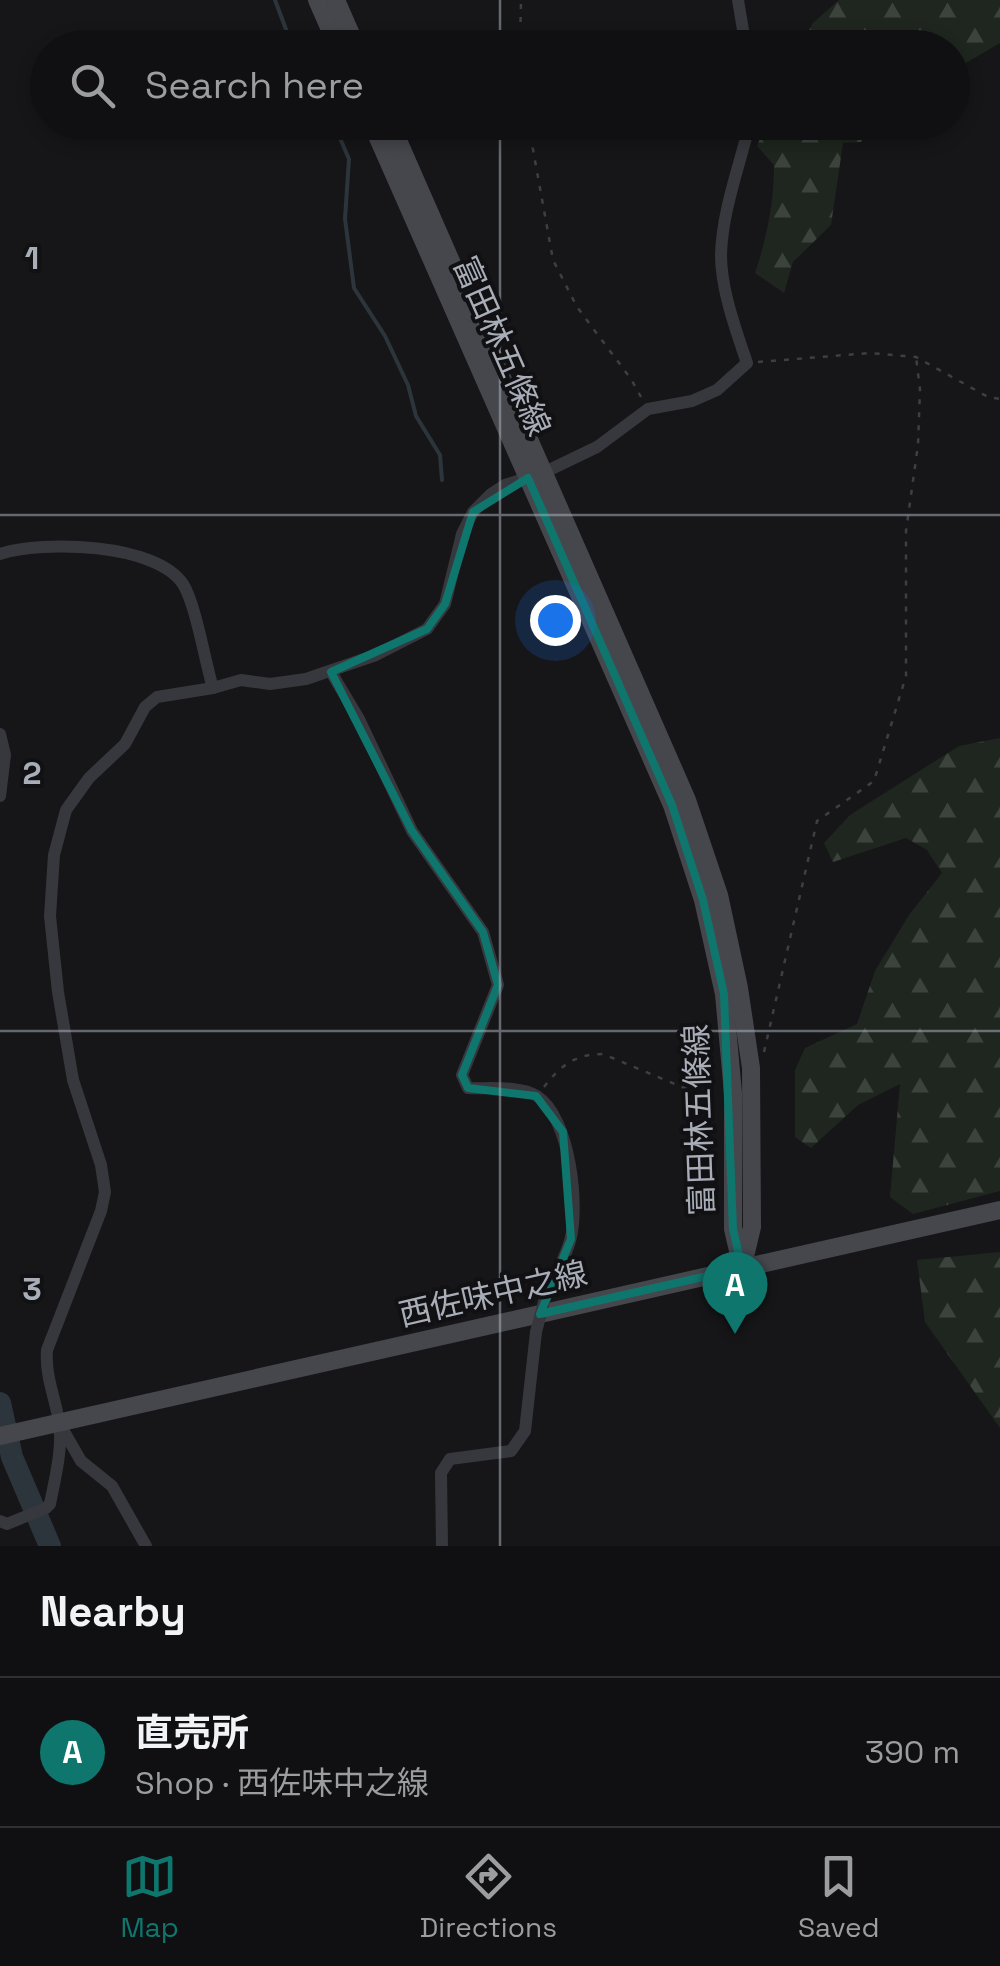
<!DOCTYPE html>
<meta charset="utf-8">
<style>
body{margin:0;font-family:"Space Grotesk","Noto Sans JP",sans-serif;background:#1e1e20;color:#f1f3f6}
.you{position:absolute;left:555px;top:620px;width:35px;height:35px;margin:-25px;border:8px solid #fff;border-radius:50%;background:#1a73e8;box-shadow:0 0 0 15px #1a73e833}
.badge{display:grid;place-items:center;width:65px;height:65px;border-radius:50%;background:#0f766e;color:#fff;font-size:32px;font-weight:700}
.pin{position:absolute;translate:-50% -82px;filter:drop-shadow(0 2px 5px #0008)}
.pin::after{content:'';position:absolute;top:52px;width:35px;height:30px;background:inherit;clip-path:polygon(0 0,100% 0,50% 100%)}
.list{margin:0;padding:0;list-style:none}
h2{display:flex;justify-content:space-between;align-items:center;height:130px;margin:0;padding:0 40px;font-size:42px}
h2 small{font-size:32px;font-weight:400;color:#9c9d9f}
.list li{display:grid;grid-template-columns:65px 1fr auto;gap:30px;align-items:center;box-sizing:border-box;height:150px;padding:0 40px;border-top:2px solid #303032}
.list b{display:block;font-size:38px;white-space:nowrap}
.list p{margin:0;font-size:32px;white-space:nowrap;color:#9c9d9f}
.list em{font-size:32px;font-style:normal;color:#9c9d9f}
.icon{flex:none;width:55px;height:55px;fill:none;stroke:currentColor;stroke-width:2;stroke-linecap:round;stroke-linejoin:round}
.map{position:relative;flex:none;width:1000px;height:1546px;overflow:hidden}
.search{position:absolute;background:#101012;box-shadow:0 5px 15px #0003;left:30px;right:30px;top:30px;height:110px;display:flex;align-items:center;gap:25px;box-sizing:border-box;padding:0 35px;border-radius:55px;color:#9c9d9f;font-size:38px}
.sheet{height:280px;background:#101012}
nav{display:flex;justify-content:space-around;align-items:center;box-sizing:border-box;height:140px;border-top:2px solid #303032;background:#101012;font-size:28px;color:#9c9d9f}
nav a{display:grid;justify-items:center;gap:5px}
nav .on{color:#0f766e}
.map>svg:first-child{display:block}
</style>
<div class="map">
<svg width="1000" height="1546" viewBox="0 0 1000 1546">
<defs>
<pattern id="forest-firs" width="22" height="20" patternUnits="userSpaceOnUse" patternTransform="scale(2.5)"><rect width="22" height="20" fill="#1e261f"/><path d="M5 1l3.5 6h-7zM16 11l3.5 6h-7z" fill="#3c433d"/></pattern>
</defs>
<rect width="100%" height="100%" fill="#161618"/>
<g fill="url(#forest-firs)">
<polygon points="839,0 1000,0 1000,43 964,64 953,78 952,48 800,47 813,23"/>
<path d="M766,123H874L861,142L843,143L831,225L793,262L784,293L755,273C767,237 774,203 774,165L757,146Z"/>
<polygon points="1000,738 1000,1191 913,1214 890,1197 900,1084 858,1105 811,1148 795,1137 795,1070 805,1048 857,1024 875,971 909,915 942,873 927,850 906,838 833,862 824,843 850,815 959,746"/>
<polygon points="1000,1252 1000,1428 925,1322 917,1260"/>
</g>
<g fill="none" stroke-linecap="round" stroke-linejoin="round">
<g stroke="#2c353c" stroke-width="4">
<polyline points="275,0 293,48"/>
<polyline points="333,122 349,159 345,219 354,288 385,336 408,385 416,416 440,455 442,480"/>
</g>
<polyline stroke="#2c353c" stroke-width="22" points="0,1403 12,1457 50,1546"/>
<g stroke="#3d3f44" stroke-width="2.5" stroke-dasharray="5 8" stroke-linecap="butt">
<polyline points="520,48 521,0"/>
<polyline points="528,122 553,260 577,307 631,379 641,397"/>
<polyline points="758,362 870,353 916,357 988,397 1000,399"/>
<polyline points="764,1052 817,821 874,781 906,676 906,531 918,445 920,389 916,357"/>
<path d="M544,1087C560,1066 575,1054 603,1054L694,1092L715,1094"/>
</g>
<g stroke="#37383d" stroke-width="12">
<polyline points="738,0 746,48"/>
<path d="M0,554C42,540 156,543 183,584C196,605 205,662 213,688"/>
<path d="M331,672L359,719L412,831L483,932L498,985L462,1075L468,1088C488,1089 519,1085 537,1096C570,1117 580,1207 570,1241C564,1261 553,1280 545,1298"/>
<polyline points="0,734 5,755 0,796"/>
<polyline points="62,1428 81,1461 112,1486 146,1546"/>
<path d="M0,1521L7,1524L46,1508L50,1504C55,1478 63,1449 59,1422C55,1397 45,1376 47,1350L101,1211L105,1192L101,1165L73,1080L58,992L50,916L54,855L66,810L89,778L125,744L145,707L157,697L213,688L241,680L270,684L306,679L376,655L427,629L445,604L462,534L473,512L491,494L505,485L545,472L597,447L648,409L692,401L717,390L747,363C736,330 721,290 721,255C722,211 740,165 750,122"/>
<polyline points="442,1546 441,1473 450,1459 511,1451 525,1431 536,1332"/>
</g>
<g stroke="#45474d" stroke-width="18">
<polyline points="317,0 338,48"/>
<polyline points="336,0 357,48"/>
<polyline points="371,122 672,805 703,900 724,994 733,1093 733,1229 742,1268"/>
<polyline points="390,122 687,800 719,895 739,988 751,1068 752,1227 743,1265"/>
<polyline points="0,1436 1000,1210"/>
</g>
<polyline stroke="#37383d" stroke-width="12" points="536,1332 545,1298"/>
</g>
<path fill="none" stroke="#0f766e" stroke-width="8" stroke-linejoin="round" d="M528,478L672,805L703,900L724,994L733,1229L742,1268L540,1314L571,1239L563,1132L536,1096L468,1088L462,1075L498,985L483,932L412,831L331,672L427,629L445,604L473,512Z"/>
<path fill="none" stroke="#a8adb8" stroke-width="2.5" stroke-opacity="0.55" d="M500,0V48M500,122V1546M0,515H1000M0,1031H1000"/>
<g text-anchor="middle" stroke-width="8" stroke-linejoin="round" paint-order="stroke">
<g font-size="32" fill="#a8adb8" stroke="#111113">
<text transform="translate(502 346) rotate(66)" y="11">富田林五條線</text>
<text transform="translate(699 1120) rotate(-92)" y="11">富田林五條線</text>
<text transform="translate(493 1294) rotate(-13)" y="11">西佐味中之線</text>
</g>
</g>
<g font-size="32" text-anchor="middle" font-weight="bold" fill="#a8adb8" stroke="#111113" stroke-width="8" stroke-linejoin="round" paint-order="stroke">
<text x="32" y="269">1</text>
<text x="32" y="784">2</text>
<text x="32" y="1300">3</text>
</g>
</svg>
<div class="you"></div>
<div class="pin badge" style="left:735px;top:1334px">A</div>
<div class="search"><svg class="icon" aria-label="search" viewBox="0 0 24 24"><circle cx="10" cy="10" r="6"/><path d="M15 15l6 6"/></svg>Search here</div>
</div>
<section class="sheet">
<h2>Nearby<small></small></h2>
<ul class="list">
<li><span class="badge">A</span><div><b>直売所</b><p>Shop · 西佐味中之線</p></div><em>390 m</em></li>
</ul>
</section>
<nav>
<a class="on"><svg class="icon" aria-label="map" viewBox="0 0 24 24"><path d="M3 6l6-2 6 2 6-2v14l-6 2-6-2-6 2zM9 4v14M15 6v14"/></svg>Map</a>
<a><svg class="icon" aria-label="directions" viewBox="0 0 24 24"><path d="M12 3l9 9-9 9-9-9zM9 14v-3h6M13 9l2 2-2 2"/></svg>Directions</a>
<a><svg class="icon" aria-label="saved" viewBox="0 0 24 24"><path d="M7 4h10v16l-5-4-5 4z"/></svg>Saved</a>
</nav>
